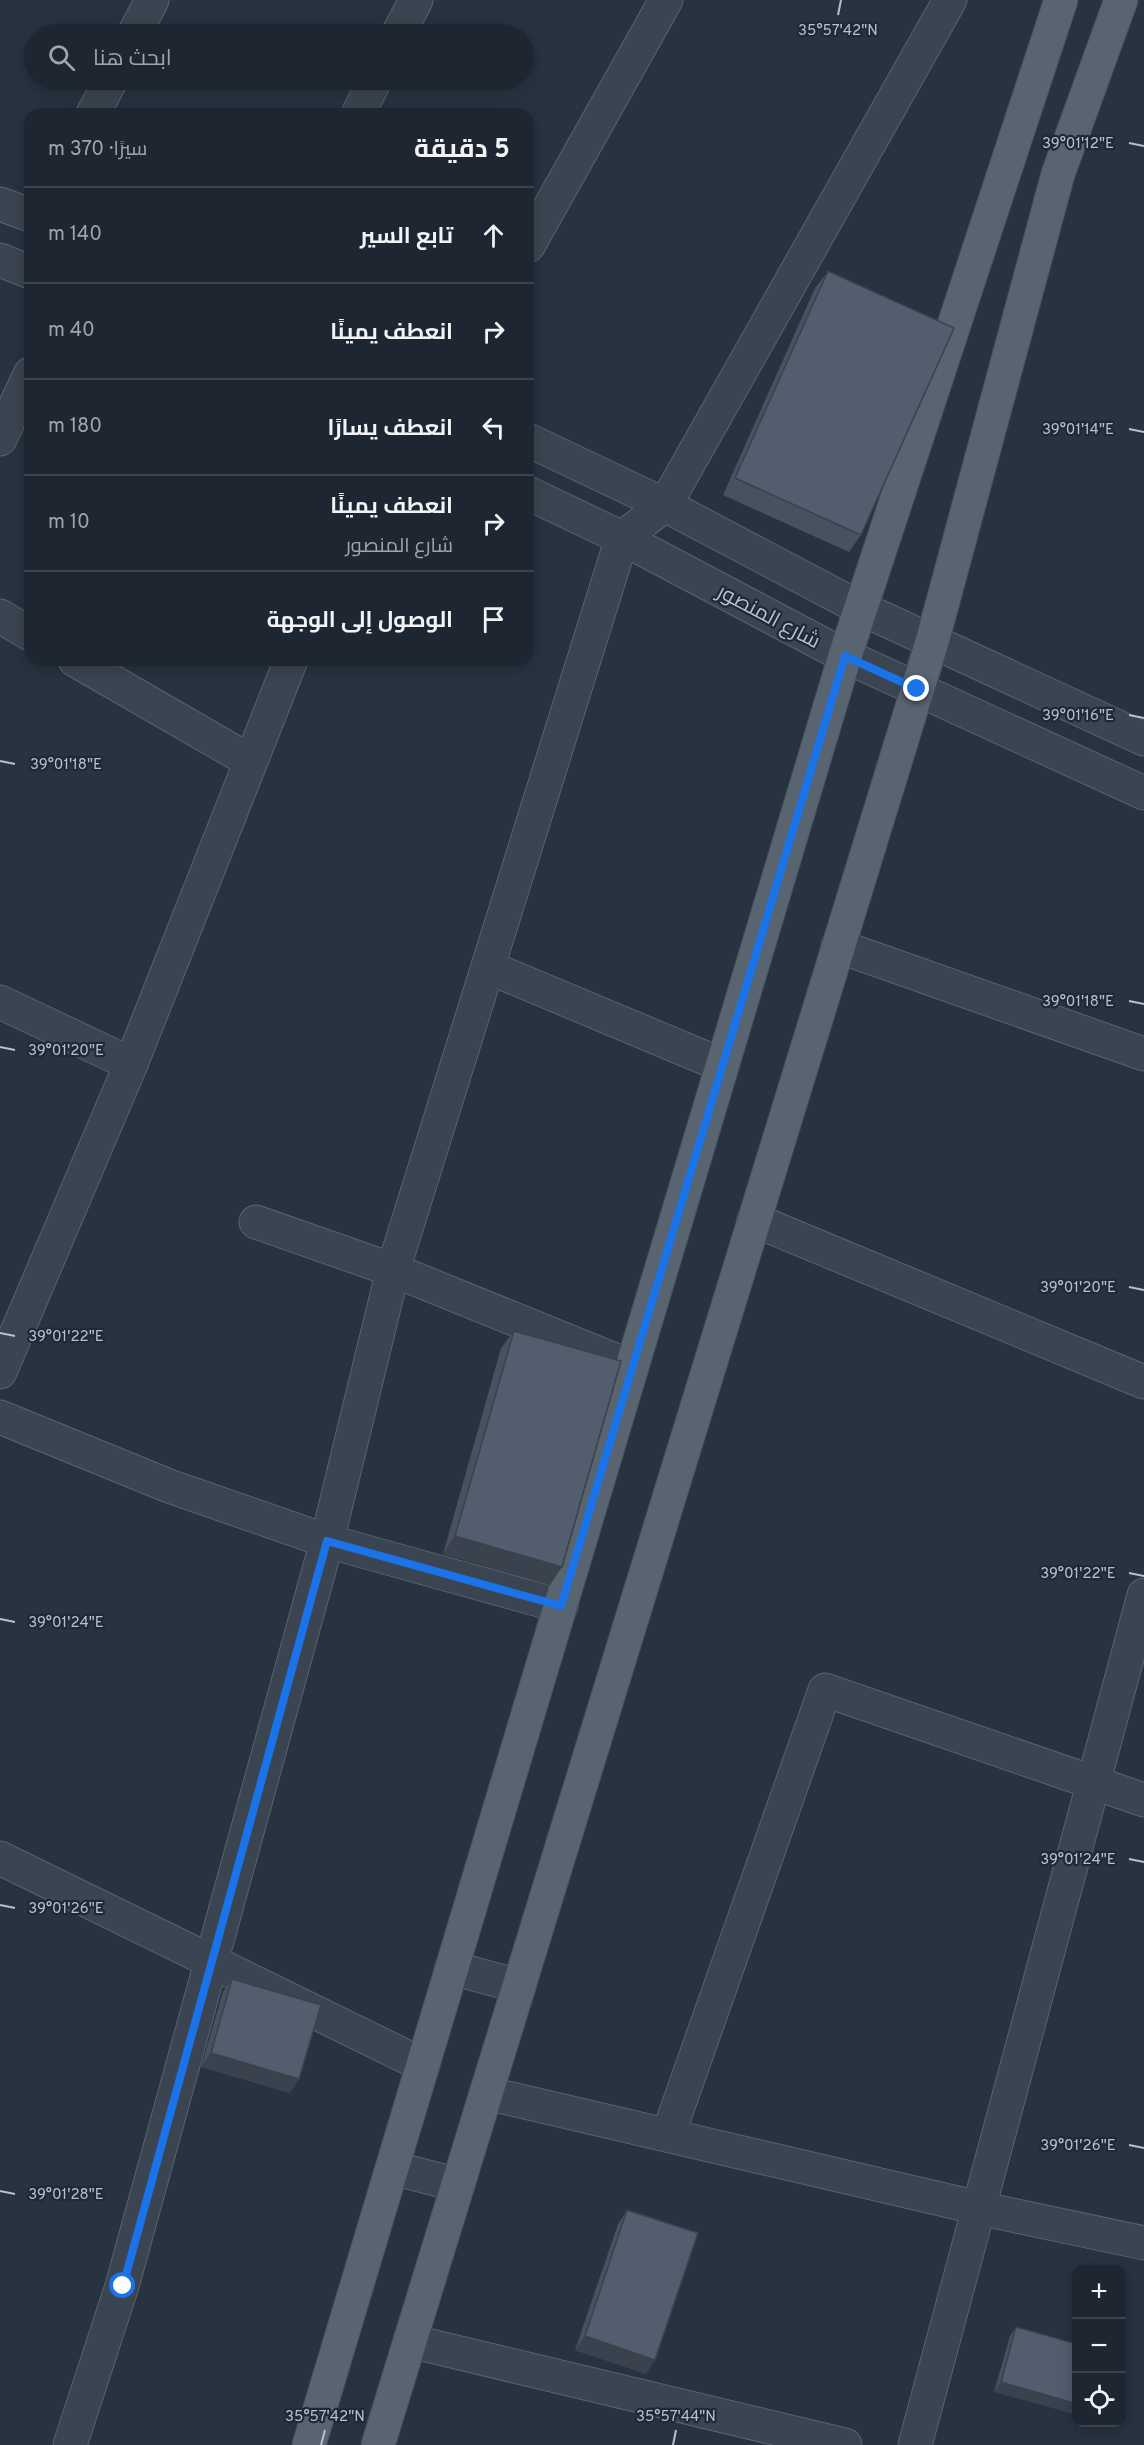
<!DOCTYPE html>
<html lang="ar">
<meta charset="utf-8">
<style>
body{margin:0;font-family:Overpass,Cairo,sans-serif;background:#2a323d;color:#f1f3f6;direction:rtl}
.controls{position:absolute;right:18px;bottom:18px;display:grid;overflow:hidden;border-radius:12px;box-shadow:0 3px 15px #0003}
.controls button{width:54px;height:54px;display:grid;place-items:center;padding:0;border:0;border-bottom:2px solid #3b434d;background:#1d2631;color:#f1f3f6;font:30px sans-serif}
.stop{position:absolute;width:18px;height:18px;margin:-14px;border:4px solid #1a73e8;border-radius:50%;background:#fff}
.stop.end{background:#1a73e8;border-color:#fff;box-shadow:0 2px 6px #0008}
.list{margin:0;padding:0;list-style:none}
h2{display:flex;justify-content:space-between;align-items:center;height:78px;margin:0;padding:0 24px;font-size:26px}
h2 small{font-size:20px;font-weight:400;color:#a0a5ab}
.list li{display:grid;grid-template-columns:39px 1fr auto;gap:18px;align-items:center;box-sizing:border-box;height:96px;padding:0 24px;border-top:2px solid #3b434d}
.list b{display:block;font-size:22px;white-space:nowrap}
.list p{margin:0;font-size:20px;white-space:nowrap;color:#a0a5ab}
.list em{font-size:20px;font-style:normal;color:#a0a5ab}
.icon{flex:none;width:33px;height:33px;fill:none;stroke:currentColor;stroke-width:2;stroke-linecap:round;stroke-linejoin:round}
.map{position:relative;flex:none;width:1144px;height:2445px;overflow:hidden;direction:ltr}
.search{position:absolute;background:#1d2631;box-shadow:0 3px 15px #0003;left:24px;top:24px;width:510px;height:66px;display:flex;align-items:center;gap:15px;box-sizing:border-box;padding:0 21px;border-radius:33px;color:#a0a5ab;font-size:22px}
.panel{position:absolute;background:#1d2631;box-shadow:0 3px 15px #0003;left:24px;top:108px;width:510px;height:558px;border-radius:18px;direction:rtl}
.map>svg:first-child{display:block}
</style>
<div class="map">
<svg width="1144" height="2445" viewBox="0 0 1144 2445">
<rect width="100%" height="100%" fill="#273341"/>
<g fill="none" stroke-linecap="round" stroke-linejoin="round">
<g stroke="#59636e" stroke-width="35">
<g id="minor">
<polyline points="134,34 152,0"/>
<polyline points="398,34 416,0"/>
<polyline points="93,114 111,80"/>
<polyline points="358,114 375,80"/>
<polyline points="0,204 30,215"/>
<polyline points="528,246 666,0"/>
<polyline points="0,260 30,272"/>
<polyline points="0,439 30,374"/>
<polyline points="528,440 665,505 860,608 1144,739"/>
<polyline points="528,493 622,538 845,656 1144,793"/>
<polyline points="0,616 30,634"/>
<polyline points="75,660 250,761"/>
<polyline points="838,946 1144,1054"/>
<polyline points="488,967 722,1065"/>
<polyline points="0,1002 131,1064"/>
<polyline points="754,1220 1144,1382"/>
<polyline points="256,1222 393,1270 632,1367"/>
<polyline points="0,1372 131,1064 291,660"/>
<polyline points="0,1417 169,1486 327,1541 561,1606"/>
<polyline points="0,1858 423,2065"/>
<polyline points="452,1968 519,1986"/>
<polyline points="486,2093 979,2208 1144,2243"/>
<polyline points="668,2135 825,1690 1144,1800"/>
<polyline points="393,2168 458,2185"/>
<polyline points="410,2341 845,2445"/>
<polyline points="70,2445 122,2286 327,1541 393,1270 622,538 665,505 950,0"/>
<polyline points="915,2445 1144,1595"/>
</g>
</g>
<g stroke="#454e5a" stroke-width="35">
<g id="major">
<polyline points="309,2445 845,656 1061,0"/>
<polyline points="378,2445 932,642 1058,174 1121,0"/>
</g>
</g>
<use href="#minor" stroke="#3b4551" stroke-width="33"/>
<use href="#major" stroke="#596471" stroke-width="33"/>
</g>
<g fill="#47515f">
<polygon points="828,271 861,535 849,552 723,495 815,288"/>
<polygon points="514,1331 550,1585 443,1554 501,1348"/>
<polygon points="232,1979 290,2093 201,2067 223,1992"/>
<polygon points="627,2210 646,2374 575,2350 618,2224"/>
<polygon points="1016,2327 1077,2344 994,2392 1010,2336"/>
</g>
<g fill="#39424d">
<polygon points="455,1536 562,1567 550,1585 443,1554"/>
<polygon points="211,2053 299,2079 290,2093 201,2067"/>
<polygon points="585,2336 655,2360 646,2374 575,2350"/>
<polygon points="1001,2382 1077,2404 1077,2415 994,2392"/>
</g>
<g fill="#525e6e" stroke="#39424d" stroke-width="1.5">
<polygon points="828,271 954,328 861,535 735,478"/>
<polygon points="514,1331 621,1361 562,1567 455,1536"/>
<polygon points="232,1979 321,2005 299,2079 211,2053"/>
<polygon points="627,2210 698,2233 655,2360 585,2336"/>
<polygon points="1016,2327 1077,2344 1077,2404 1001,2382"/>
</g>
<g fill="none" stroke-linecap="round" stroke-linejoin="round">
<polyline stroke="#1a73e8" stroke-width="8" points="123,2286 327,1541 561,1606 845,656 917,689"/>
</g>
<path fill="none" stroke="#b8c0cb" stroke-width="2" d="M838,15L841,0M1129,143L1144,146M1129,429L1144,432M1129,715L1144,718M0,761L15,764M1129,1001L1144,1004M0,1047L15,1050M1129,1287L1144,1290M0,1333L15,1336M1129,1573L1144,1576M0,1619L15,1622M1129,1859L1144,1862M0,1905L15,1908M1129,2145L1144,2148M0,2191L15,2194M321,2445L325,2430M673,2445L676,2430"/>
<g text-anchor="middle" stroke-width="4.5" stroke-linejoin="round" paint-order="stroke">
<g font-size="21" fill="#b8c0cb" stroke="#202a36">
<text transform="translate(769 616) rotate(28)" y="7">شارع المنصور</text>
</g>
</g>
<g font-size="15" text-anchor="middle" fill="#b8c0cb" stroke="#202a36" stroke-width="4.5" stroke-linejoin="round" paint-order="stroke">
<text x="838" y="35">35°57'42"N</text>
<text x="1078" y="148">39°01'12"E</text>
<text x="1078" y="434">39°01'14"E</text>
<text x="1078" y="720">39°01'16"E</text>
<text x="66" y="769">39°01'18"E</text>
<text x="1078" y="1006">39°01'18"E</text>
<text x="66" y="1055">39°01'20"E</text>
<text x="1078" y="1292">39°01'20"E</text>
<text x="66" y="1341">39°01'22"E</text>
<text x="1078" y="1578">39°01'22"E</text>
<text x="66" y="1627">39°01'24"E</text>
<text x="1078" y="1864">39°01'24"E</text>
<text x="66" y="1913">39°01'26"E</text>
<text x="1078" y="2150">39°01'26"E</text>
<text x="66" y="2199">39°01'28"E</text>
<text x="325" y="2421">35°57'42"N</text>
<text x="676" y="2421">35°57'44"N</text>
</g>
</svg>
<div class="controls">
<button>+</button>
<button>−</button>
<button><svg class="icon" aria-label="locate" viewBox="0 0 24 24"><circle cx="12" cy="12" r="6"/><path d="M12 2v4M12 18v4M2 12h4M18 12h4"/></svg></button>
</div>
<div class="stop" style="left:123px;top:2286px"></div>
<div class="stop end" style="left:917px;top:689px"></div>
<div class="search"><svg class="icon" aria-label="search" viewBox="0 0 24 24"><circle cx="10" cy="10" r="6"/><path d="M15 15l6 6"/></svg>ابحث هنا</div>
<section class="panel">
<h2>5 دقيقة<small>سيرًا · 370 m</small></h2>
<ul class="list">
<li><svg class="icon" aria-label="ahead" viewBox="0 0 24 24"><path d="M12 20V5M6 11l6-6 6 6"/></svg><div><b>تابع السير</b></div><em>140 m</em></li>
<li><svg class="icon" aria-label="right" viewBox="0 0 24 24"><path d="M7 20v-9h11M14 6l5 5-5 5"/></svg><div><b>انعطف يمينًا</b></div><em>40 m</em></li>
<li><svg class="icon" aria-label="left" viewBox="0 0 24 24"><path d="M17 20v-9H6M10 6l-5 5 5 5"/></svg><div><b>انعطف يسارًا</b></div><em>180 m</em></li>
<li><svg class="icon" aria-label="right" viewBox="0 0 24 24"><path d="M7 20v-9h11M14 6l5 5-5 5"/></svg><div><b>انعطف يمينًا</b><p>شارع المنصور</p></div><em>10 m</em></li>
<li><svg class="icon" aria-label="arrive" viewBox="0 0 24 24"><path d="M6 21V4h12l-3 4 3 4H6"/></svg><div><b>الوصول إلى الوجهة</b></div></li>
</ul>
</section>
</div>
